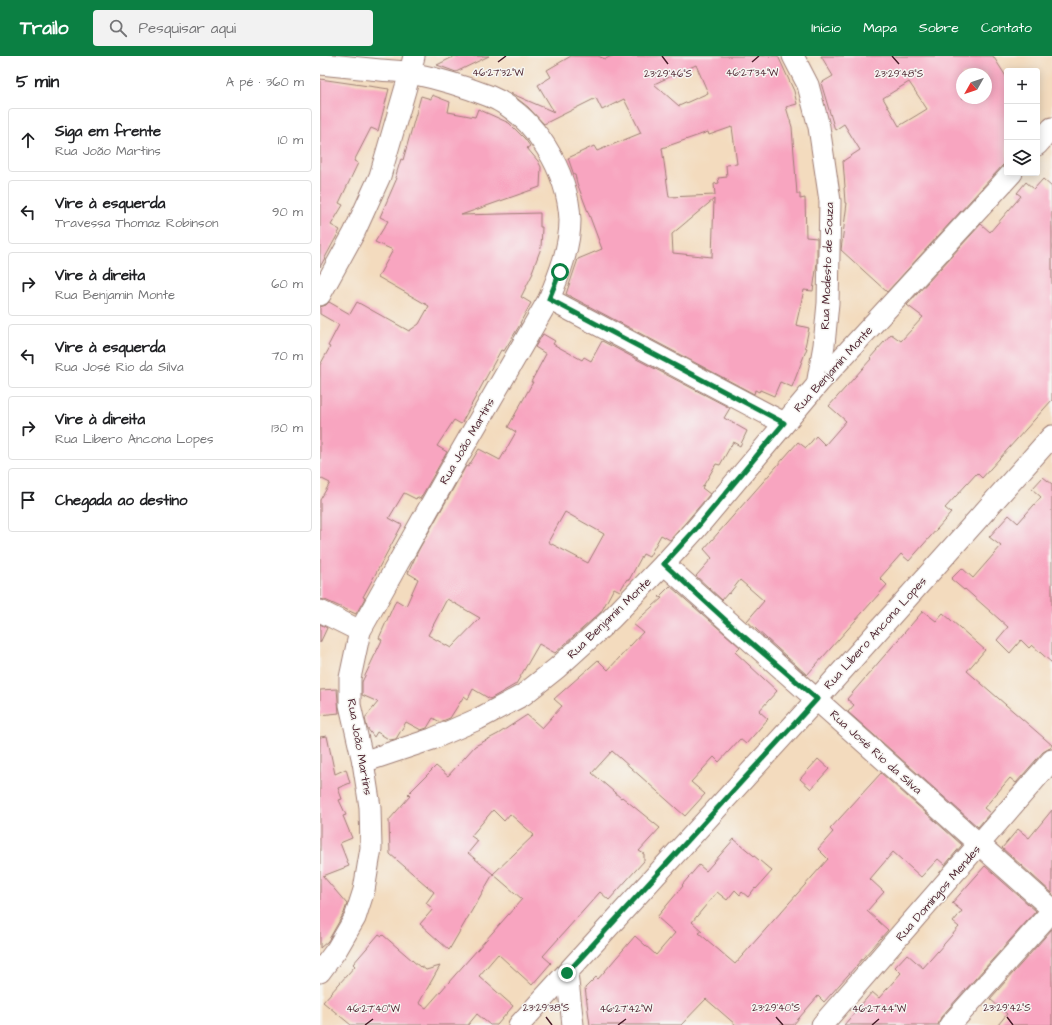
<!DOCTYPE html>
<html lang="pt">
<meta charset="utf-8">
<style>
body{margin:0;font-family:"Architects Daughter",sans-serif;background:#f2f2f2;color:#202124}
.controls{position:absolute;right:12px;top:12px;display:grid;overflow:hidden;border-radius:4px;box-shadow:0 2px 10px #0003}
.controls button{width:36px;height:36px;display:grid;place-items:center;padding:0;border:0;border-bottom:1px solid #e0e0e0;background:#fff;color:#202124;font:20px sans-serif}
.compass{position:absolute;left:636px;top:12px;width:36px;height:36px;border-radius:50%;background:#fff;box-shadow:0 2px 10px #0003;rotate:230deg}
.stop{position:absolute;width:12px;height:12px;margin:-9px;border:3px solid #0b8043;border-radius:50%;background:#fff}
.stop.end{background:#0b8043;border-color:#fff;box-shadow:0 1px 4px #0008}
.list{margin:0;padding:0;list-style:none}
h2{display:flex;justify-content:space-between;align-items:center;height:52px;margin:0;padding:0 16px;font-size:17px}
h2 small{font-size:13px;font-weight:400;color:#757577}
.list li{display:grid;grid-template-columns:26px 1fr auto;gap:12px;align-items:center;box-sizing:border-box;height:64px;margin:0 8px 8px;padding:0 8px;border:1px solid #e0e0e0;border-radius:4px}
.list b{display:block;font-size:15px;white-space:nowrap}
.list p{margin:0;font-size:13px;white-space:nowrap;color:#757577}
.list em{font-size:13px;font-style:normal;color:#757577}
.icon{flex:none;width:22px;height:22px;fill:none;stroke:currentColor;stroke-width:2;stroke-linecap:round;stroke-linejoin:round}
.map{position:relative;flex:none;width:732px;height:969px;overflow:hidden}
header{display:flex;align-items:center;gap:24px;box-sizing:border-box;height:56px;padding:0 20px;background:#0b8043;color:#fff}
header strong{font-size:19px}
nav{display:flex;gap:22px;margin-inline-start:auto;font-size:14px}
.search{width:280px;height:36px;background:#f2f2f2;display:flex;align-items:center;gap:10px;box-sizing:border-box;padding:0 14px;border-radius:4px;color:#757577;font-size:15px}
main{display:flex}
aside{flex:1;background:#fff}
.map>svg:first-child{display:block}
</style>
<header>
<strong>Trailo</strong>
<div class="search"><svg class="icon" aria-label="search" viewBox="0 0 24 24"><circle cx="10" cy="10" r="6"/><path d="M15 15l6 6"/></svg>Pesquisar aqui</div>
<nav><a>Início</a><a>Mapa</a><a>Sobre</a><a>Contato</a></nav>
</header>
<main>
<aside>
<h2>5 min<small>A pé · 360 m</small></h2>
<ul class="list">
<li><svg class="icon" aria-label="ahead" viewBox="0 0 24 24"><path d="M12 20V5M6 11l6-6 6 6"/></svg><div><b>Siga em frente</b><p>Rua João Martins</p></div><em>10 m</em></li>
<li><svg class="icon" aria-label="left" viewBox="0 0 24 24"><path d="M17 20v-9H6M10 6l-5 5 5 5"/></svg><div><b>Vire à esquerda</b><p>Travessa Thomaz Robinson</p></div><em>90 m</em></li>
<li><svg class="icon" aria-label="right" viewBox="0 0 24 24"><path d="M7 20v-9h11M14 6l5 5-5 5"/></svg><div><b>Vire à direita</b><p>Rua Benjamin Monte</p></div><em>60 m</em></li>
<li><svg class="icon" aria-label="left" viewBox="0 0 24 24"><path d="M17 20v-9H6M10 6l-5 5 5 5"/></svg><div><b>Vire à esquerda</b><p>Rua José Rio da Silva</p></div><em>70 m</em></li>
<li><svg class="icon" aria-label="right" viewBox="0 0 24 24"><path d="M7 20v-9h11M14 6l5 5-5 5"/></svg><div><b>Vire à direita</b><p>Rua Libero Ancona Lopes</p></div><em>130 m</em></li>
<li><svg class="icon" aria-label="arrive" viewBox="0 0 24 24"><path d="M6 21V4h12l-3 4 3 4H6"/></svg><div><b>Chegada ao destino</b></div></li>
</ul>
</aside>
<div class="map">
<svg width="732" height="969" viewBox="0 0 732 969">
<rect width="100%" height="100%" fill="#f6f6f2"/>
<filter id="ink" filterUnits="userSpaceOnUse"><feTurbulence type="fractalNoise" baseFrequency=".025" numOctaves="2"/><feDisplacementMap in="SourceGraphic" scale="8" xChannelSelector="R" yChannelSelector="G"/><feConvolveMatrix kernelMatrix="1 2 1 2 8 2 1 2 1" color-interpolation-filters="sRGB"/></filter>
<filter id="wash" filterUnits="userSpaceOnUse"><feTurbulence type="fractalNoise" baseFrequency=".012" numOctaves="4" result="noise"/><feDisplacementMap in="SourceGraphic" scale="16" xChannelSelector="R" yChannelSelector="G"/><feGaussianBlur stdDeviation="0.9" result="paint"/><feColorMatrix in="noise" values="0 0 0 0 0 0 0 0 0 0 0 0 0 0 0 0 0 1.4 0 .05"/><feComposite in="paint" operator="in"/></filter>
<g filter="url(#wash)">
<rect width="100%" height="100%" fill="#f3dbbe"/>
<g id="blocks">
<g fill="#f8a5c0" fill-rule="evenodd">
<polygon points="135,0 169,0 136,16 117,9"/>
<path d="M251,0H278L285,3L292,0H458L474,35L477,48L466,51L472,71L477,138H480V143L485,142L486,181L497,182V207L493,235L484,234L476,269L489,272L485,291L487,292L472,331L460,326L454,340L440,334L439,336L435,334L434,338L246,238L258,203L282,193L257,127L255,119H254L248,102L274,90L277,95L321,77L304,43L282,54L276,42L224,68L208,51L190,37L234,56L218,29L231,21L227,14ZM376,9L388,37L359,50L334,28ZM412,71L417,108L406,109L407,121L398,122L399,127L394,128L395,139L349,141L342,92L388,76L389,79ZM394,143L392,201L353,197L352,178Z"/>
<path d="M501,0H673L687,22V106L683,109L567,236L521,194L527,147H525L524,132L525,131L523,105L540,94L524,68L515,74L501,27L513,20ZM642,18H666V42H642ZM589,26L607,53L579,70L563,42Z"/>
<polygon points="0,23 69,33 58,75 51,72 34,105 38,107 19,147 23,149 11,169 20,174 0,211"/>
<polygon points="112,39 130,46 128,56 155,61 158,53 189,67 205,83 210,90 207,92 218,105 221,111 220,131 141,159 220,157 220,171 222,171 221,192 212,216 213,217 201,241 211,247 200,267 201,267 184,295 181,294 141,368 134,364 117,390 127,396 100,443 97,441 96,443 84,437 69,462 82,469 43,541 45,542 36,558 5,544 0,543 0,444 10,427 0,422 0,309 10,291 8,290 19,269 0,258 0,251 6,249 9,246 30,258 37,246 89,275 99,268 109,250 58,221 73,194 55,186 68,165 60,161 77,122 75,122 81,103 83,104 101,40 111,43"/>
<polygon points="723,123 732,131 732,344 662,422 657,417 636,440 625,452 631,457 589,505 581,498 560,522 567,529 487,619 427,565 444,545 420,524 409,538 408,537 402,544 376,520 392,502 384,493 478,386 486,392 496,380 505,389 526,365 509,350 551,303 550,302 571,278 581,285 603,261 587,249 661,168 670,176 701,140 697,137 706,126 714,133"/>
<path d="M223,278L235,285L233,288L262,304L264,301L271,305L282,285L410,352L404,362L427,375L420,390L413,386L400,409L396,408L382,432L390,438L366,466L350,484L341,479L329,501L323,498L309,524L307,523L300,535L294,532L281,556L235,597L219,588L196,628L184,635L170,643L153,633L148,643L144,640L130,662L120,666L113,662L107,672L101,674L86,666L76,683L70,684L57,676L54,681L47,672L45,662L58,646L42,639V626L62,584L59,582L76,544L86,550L98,523L88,517L98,495L146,410L148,411L159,393L180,404L196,376L188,371L213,326H211L226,298L215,291ZM245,456L284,478L268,507L228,486ZM127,543L160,562L131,592L108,579Z"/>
<polygon points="723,421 732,428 732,607 712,589 709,592 701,584 690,597 677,584 688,571 645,533 644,534 631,523 642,512 653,522 681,490 669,481 689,459 698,467 721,441 712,433"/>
<path d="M350,530L420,591L415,596L457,635L439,655L448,663L426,688L420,683L399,706L394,701L371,726L385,738L365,760L292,695L272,717L301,742L302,741L340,772L319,795L324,798V805L289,844L280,836L223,900L231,907L212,929L178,898L159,920L193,950L177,969H170L157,958L148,969H31L3,946L35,910L33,908L59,878L62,880L63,879L100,911L101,910L106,914L120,910L99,947L106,952L202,843L173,818L129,894L100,868L113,853L106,847L114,836L70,798L69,764L90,740L88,738L116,710L128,720L155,690L178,678L207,659L222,672L242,650L234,643L278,604L288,614L323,576L313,568L342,542L339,541ZM173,754L184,765L190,758L214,779L173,818L148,797L158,785L151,780Z"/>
<polygon points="603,555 616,565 623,557 665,594 647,615 732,689 730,692 723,696 696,727 690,722 664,752 670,757 658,771 528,656 534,649 527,643"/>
<polygon points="0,568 7,572 0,587"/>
<polygon points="17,633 19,657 0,659 0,634"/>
<polygon points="7,680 15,718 26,713 30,727 18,732 22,743 19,744 26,759 23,760 32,782 20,787 29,810 3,820 27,848 24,857 8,885 0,892 0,681"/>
<polygon points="498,703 509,713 491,733 480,723"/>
<polygon points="561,717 642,789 625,809 618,803 601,821 573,796 550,823 564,836 547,855 568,874 504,946 498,940 473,969 416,969 386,943 361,969 270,969 265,932 276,921 278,923 315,880 336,899 355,877 337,861 363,830 362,829 379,809 386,815 414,783 452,815 436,833 435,832 428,841 422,836 420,839 415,834 407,844 397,836 372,866 382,875 379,877 415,908 508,803 498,793 513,776 510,773"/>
<polygon points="732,754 732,837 682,792 698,773 709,782"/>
<polygon points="665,810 716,855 621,961 618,969 524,969 552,936 559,942 581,917 575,911 587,898 603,912 639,871 633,866 642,855 632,847"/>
<polygon points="732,873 732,969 678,969 687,958 670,943"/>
</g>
</g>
</g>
<g filter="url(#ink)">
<use href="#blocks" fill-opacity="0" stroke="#9e7d74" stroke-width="1"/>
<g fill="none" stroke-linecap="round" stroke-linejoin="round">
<g stroke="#9e7d74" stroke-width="23">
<g id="minor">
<polyline points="473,0 488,29 499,71 510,145 508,247 504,289 497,329"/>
<path d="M0,8C20,10 40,12 60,14C70,15 81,15 91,17C115,22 146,31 169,40C215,59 248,116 250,164C250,192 239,219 229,243L128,418L40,575L30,622V649L43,706L50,751L51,792L44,834L35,862L17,893L0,916"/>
<polyline points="717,89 732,72"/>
<polyline points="0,239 34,177 60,120 90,17 94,0"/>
<polyline points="229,243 464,367"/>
<polyline points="344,508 732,853"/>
<polyline points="0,555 40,575"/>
<polyline points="43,706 112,683 158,663 203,639 237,612 291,563 344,508 375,474 497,329 692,117"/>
<polyline points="247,917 253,969"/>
<polyline points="199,969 497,643 732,380"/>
<polyline points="502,969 732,704"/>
<polyline points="630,969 732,855"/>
</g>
</g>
<use href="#minor" stroke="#fff" stroke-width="21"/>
</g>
</g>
<g fill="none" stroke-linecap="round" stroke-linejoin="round" filter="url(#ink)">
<polyline stroke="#0b8043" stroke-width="5" points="240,216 229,243 464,367 375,474 344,508 422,579 497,643 247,917"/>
</g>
<path fill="none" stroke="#4a1f2b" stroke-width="1.5" d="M342,0L348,8M572,0L579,8M178,6L186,0M432,6L439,0M226,961L232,969M456,961L463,969M687,961L693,969M45,969L53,963M298,969L306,963M552,969L559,963"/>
<g text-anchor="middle" stroke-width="3" stroke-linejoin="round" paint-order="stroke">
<g font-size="12" fill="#4a1f2b" stroke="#f6f6f2">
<text transform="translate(507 210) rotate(-88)" y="4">Rua Modesto de Souza</text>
<text transform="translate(513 313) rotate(-48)" y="4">Rua Benjamin Monte</text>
<text transform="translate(147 385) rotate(-60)" y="4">Rua João Martins</text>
<text transform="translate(289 562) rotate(-44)" y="4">Rua Benjamin Monte</text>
<text transform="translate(555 577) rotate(-48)" y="4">Rua Libero Ancona Lopes</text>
<text transform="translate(40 691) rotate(80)" y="4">Rua João Martins</text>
<text transform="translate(556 696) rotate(42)" y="4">Rua José Rio da Silva</text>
<text transform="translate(618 837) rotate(-49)" y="4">Rua Domingos Mendes</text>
</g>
</g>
<g font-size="10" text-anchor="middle" fill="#4a1f2b" stroke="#f6f6f2" stroke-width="3" stroke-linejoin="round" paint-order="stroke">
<text x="178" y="20">46°27'32"W</text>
<text x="432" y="20">46°27'34"W</text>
<text x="348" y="21">23°29'46"S</text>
<text x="579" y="21">23°29'48"S</text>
<text x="226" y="955">23°29'38"S</text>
<text x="456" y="955">23°29'40"S</text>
<text x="687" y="955">23°29'42"S</text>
<text x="53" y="956">46°27'40"W</text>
<text x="306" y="956">46°27'42"W</text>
<text x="559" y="956">46°27'44"W</text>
</g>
</svg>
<div class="controls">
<button>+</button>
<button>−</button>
<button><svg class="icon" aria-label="layers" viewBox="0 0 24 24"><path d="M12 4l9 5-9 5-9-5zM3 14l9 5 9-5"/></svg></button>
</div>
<svg class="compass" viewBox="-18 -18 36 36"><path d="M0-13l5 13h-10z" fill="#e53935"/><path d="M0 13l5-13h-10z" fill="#757577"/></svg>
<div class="stop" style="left:240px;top:216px"></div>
<div class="stop end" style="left:247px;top:917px"></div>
</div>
</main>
